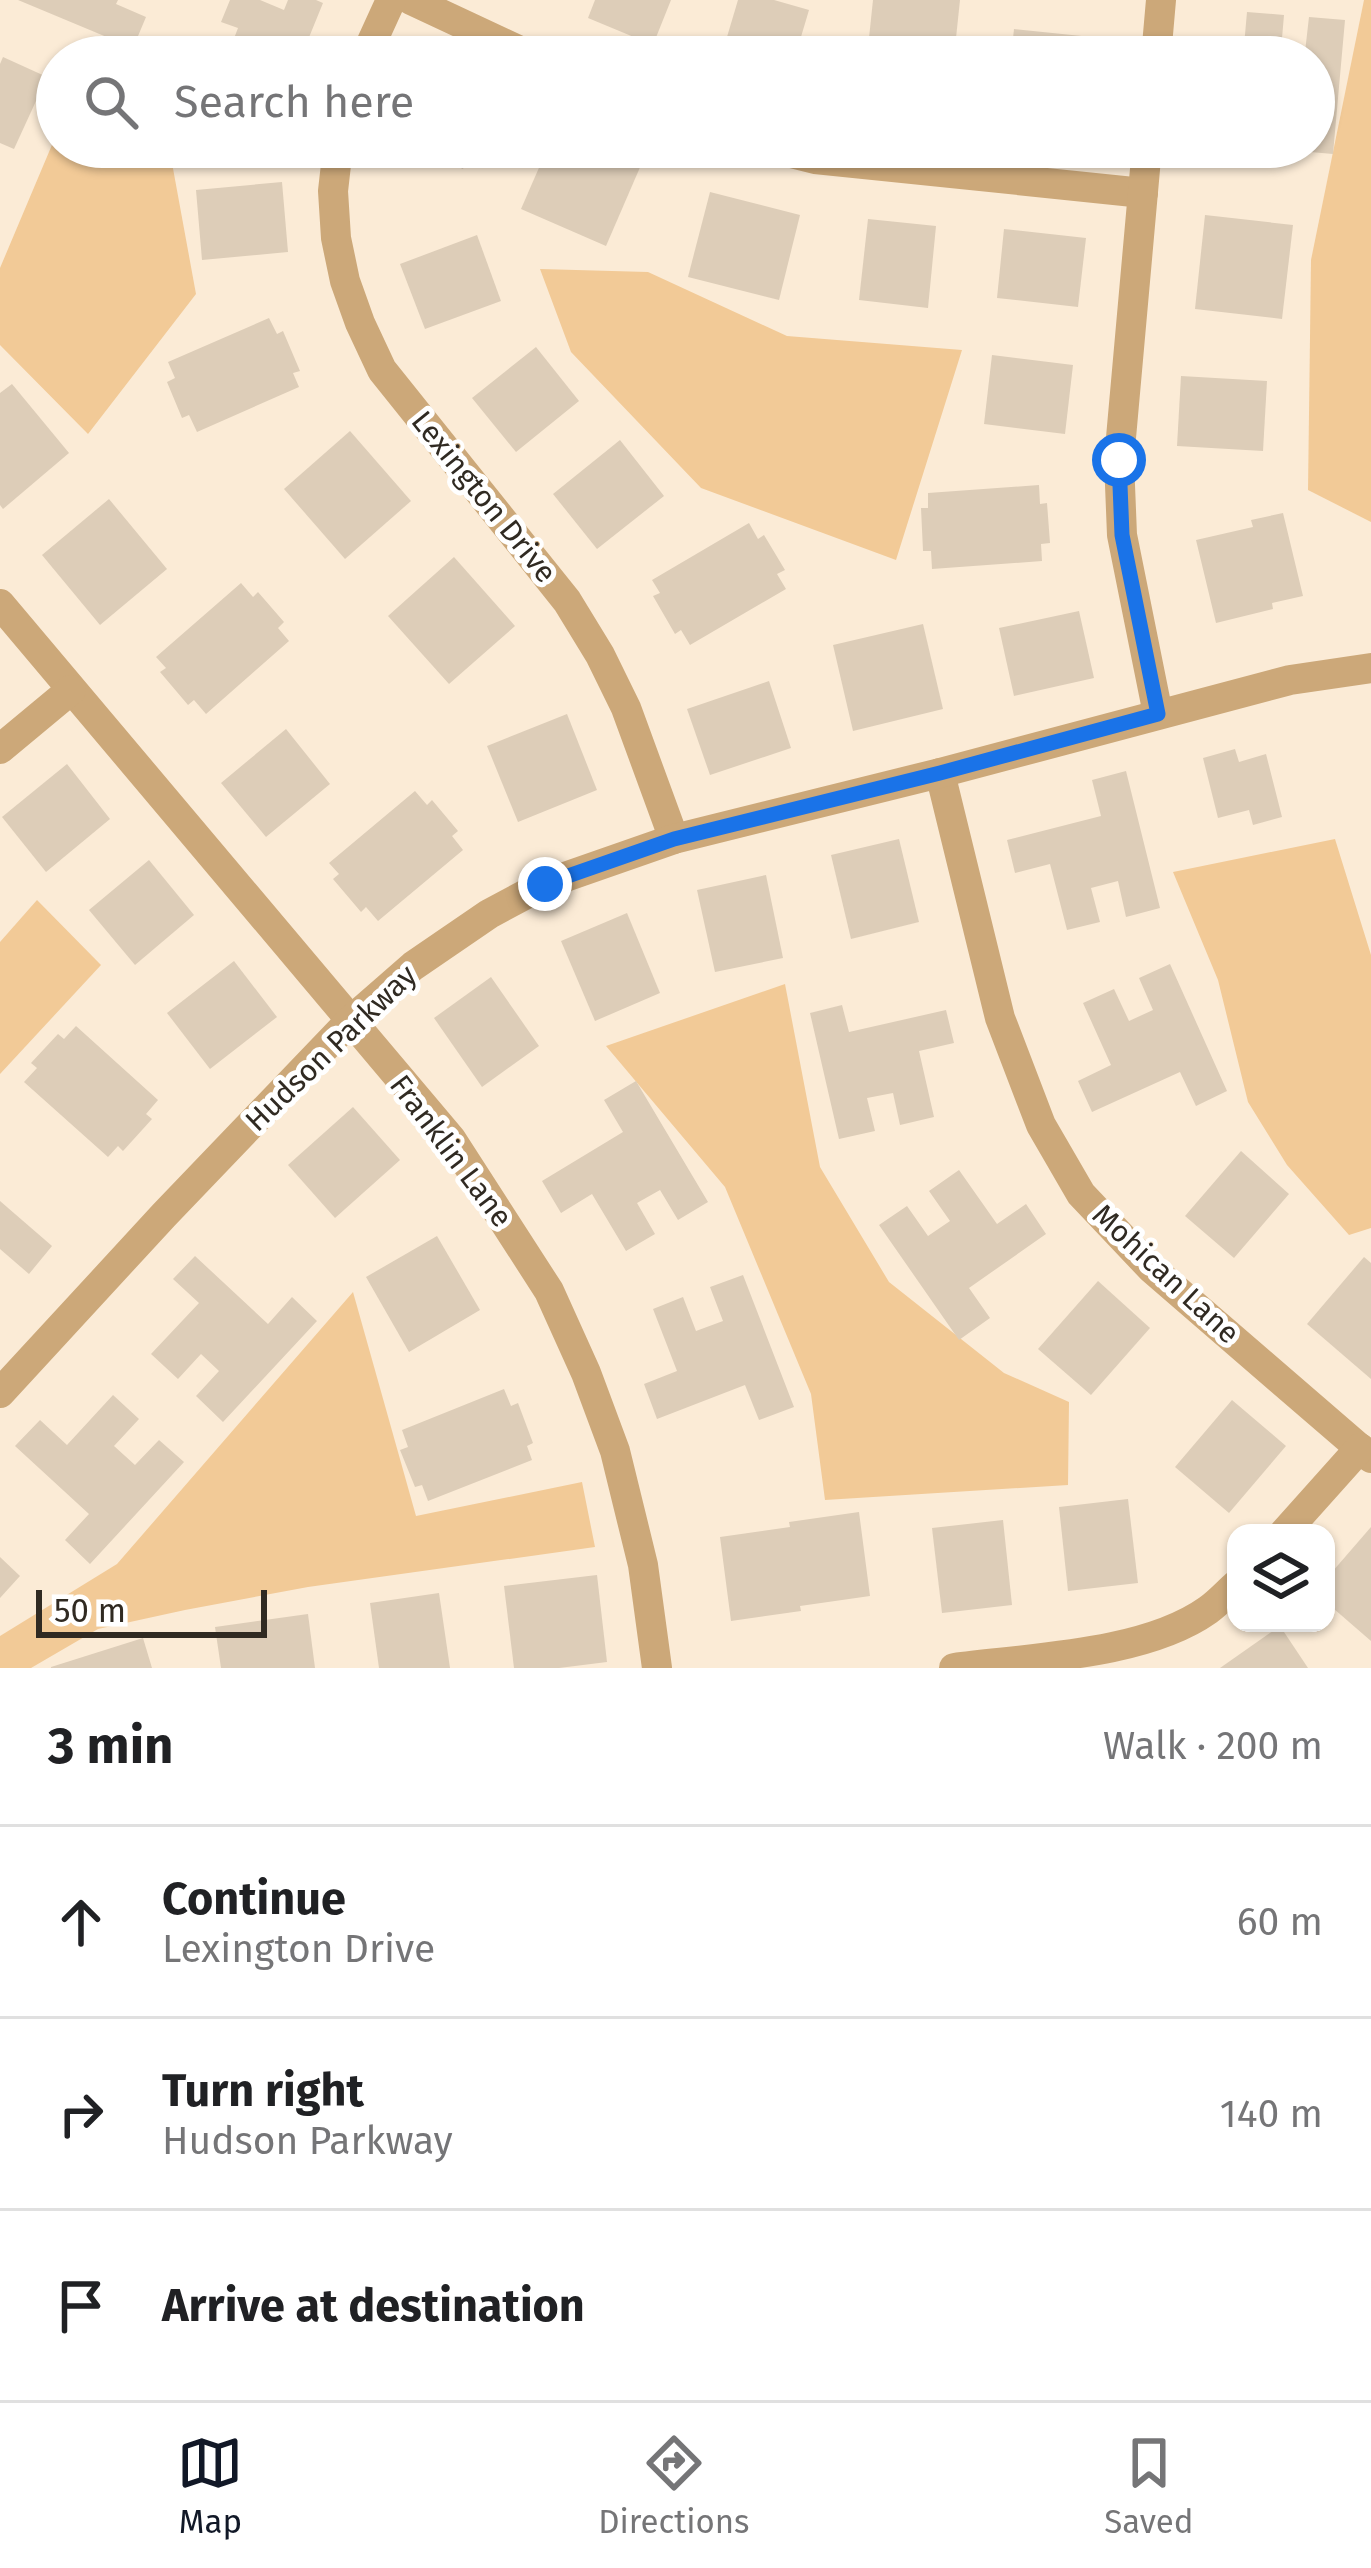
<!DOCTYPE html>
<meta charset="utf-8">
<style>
body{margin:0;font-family:"Fira Sans",sans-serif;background:#f2f2f2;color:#202124}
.controls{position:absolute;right:36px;bottom:36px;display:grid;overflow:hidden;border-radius:24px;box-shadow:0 3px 9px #0004}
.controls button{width:108px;height:108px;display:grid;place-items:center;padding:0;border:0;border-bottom:3px solid #e0e0e0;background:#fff;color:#202124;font:60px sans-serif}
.scale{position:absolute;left:36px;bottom:30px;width:231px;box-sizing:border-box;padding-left:12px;border:6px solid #302a22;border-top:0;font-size:33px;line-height:42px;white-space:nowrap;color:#302a22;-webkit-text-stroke:9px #fff;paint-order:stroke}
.stop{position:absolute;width:36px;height:36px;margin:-27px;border:9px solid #1a73e8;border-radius:50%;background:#fff}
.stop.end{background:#1a73e8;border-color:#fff;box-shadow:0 3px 12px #0008}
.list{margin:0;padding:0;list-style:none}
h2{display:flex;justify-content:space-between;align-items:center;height:156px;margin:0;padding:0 48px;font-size:51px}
h2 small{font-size:39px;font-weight:400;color:#757577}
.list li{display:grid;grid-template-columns:78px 1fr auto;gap:36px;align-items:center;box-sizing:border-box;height:192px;padding:0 48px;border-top:3px solid #e0e0e0}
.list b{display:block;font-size:45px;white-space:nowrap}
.list p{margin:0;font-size:39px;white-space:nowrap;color:#757577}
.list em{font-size:39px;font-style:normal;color:#757577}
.icon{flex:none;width:66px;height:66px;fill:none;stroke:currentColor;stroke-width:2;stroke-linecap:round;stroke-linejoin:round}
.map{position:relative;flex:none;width:1371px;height:1668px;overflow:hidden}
.search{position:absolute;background:#fff;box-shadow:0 3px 9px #0004;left:36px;right:36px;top:36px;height:132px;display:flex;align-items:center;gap:30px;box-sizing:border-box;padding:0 42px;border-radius:66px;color:#757577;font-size:45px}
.sheet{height:732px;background:#fff}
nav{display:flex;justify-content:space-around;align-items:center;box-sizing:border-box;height:168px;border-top:3px solid #e0e0e0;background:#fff;font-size:33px;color:#757577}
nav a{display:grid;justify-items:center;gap:6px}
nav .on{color:#111827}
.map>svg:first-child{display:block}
</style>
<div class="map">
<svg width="1371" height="1668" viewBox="0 0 1371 1668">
<rect width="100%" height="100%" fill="#fbebd6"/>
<g fill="#f2ca97">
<polygon points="1364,0 1371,0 1371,522 1308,490 1311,260"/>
<polygon points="57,133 57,147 186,147 172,163 196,294 88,434 0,345 0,268"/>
<polygon points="540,269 648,272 787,336 962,350 896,560 701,488 571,352"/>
<polygon points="1335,839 1371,955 1371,1228 1349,1235 1287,1165 1248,1102 1218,980 1173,872"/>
<polygon points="37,900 101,965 0,1074 0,942"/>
<polygon points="785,984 820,1167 889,1282 1004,1373 1069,1402 1068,1485 825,1500 811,1394 725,1187 606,1046"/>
<polygon points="353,1292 416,1516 582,1482 595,1547 308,1587 185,1610 98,1629 31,1668 0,1668 0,1636 117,1564"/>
</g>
<g fill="#ddcdb8">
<polygon points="18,0 118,0 116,4 146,17 133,48"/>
<polygon points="230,0 260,0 284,10 288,0 316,0 323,3 301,57 205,57 209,46 228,54 238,28 221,22"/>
<polygon points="595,0 671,0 653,45 588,18"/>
<polygon points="738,0 774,0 809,10 795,57 721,57"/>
<polygon points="873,0 960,0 954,57 867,57"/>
<polygon points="1247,12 1284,15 1281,50 1305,52 1309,17 1345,20 1333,154 1299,151 1299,147 1314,147 1314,57 1243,57"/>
<polygon points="1014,29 1101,38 1099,57 1011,57"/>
<polygon points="3,57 47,77 14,149 0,143 0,64"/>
<polygon points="412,147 472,147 463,169"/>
<polygon points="548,147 599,147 641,165 606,246 521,209"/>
<polygon points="282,182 288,252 202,260 196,190"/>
<polygon points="710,192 800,215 779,300 688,277"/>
<polygon points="1205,215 1293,225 1282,319 1195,309"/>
<polygon points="868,219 936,226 928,308 859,300"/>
<polygon points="1004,229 1086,238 1078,307 997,298"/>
<polygon points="477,235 501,301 425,329 400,264"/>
<polygon points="269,318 277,334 283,331 300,371 293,373 299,387 197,432 189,415 182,418 167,382 175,378 168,362"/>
<polygon points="536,347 579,401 516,452 472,398"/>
<polygon points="992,355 1073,365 1065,434 984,424"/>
<polygon points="1181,376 1267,381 1263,451 1177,446"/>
<polygon points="12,384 69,453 3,509 0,505 0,393"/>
<polygon points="350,431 411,501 345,559 284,489"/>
<polygon points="620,440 664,496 597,549 553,494"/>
<polygon points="1039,485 1040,504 1047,503 1050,543 1041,544 1042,561 932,569 931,551 923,551 921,508 928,508 928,493"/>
<polygon points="109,499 167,569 100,625 42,555"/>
<polygon points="1283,513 1303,596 1272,603 1273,609 1216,623 1196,540 1253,527 1251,520"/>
<polygon points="749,523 758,539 764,535 785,570 777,574 786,589 690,645 681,630 675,634 653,596 660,593 652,580"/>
<polygon points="454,557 515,626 449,684 388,616"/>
<polygon points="241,583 253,597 258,592 284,622 278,628 289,641 206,714 194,700 188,705 160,672 166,668 156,657"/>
<polygon points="1079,611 1094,678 1014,696 999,628"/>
<polygon points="923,624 943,709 853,731 833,645"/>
<polygon points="769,681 791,748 710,775 687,709"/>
<polygon points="567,714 597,790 518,822 487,746"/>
<polygon points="286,729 330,784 266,837 221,783"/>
<polygon points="1235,749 1239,762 1266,754 1282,817 1253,825 1249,810 1218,818 1203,758"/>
<polygon points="67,764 110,819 46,872 2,817"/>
<polygon points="1126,771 1160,908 1126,917 1118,881 1091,888 1100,922 1067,930 1050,864 1015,873 1007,840 1101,816 1092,780"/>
<polygon points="415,791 427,805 432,800 458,831 452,836 463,850 378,921 366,907 361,912 333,879 339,874 329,863"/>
<polygon points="899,839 919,922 851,939 831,855"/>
<polygon points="149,860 194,915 135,965 89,910"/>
<polygon points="766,875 783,958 715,972 697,890"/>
<polygon points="627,913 660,993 595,1021 561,941"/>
<polygon points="234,961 277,1017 210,1069 167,1013"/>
<polygon points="1170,964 1227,1091 1196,1106 1180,1072 1092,1112 1078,1081 1111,1065 1083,1003 1114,989 1129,1021 1153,1010 1139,978"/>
<polygon points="491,977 539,1046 482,1087 434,1018"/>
<polygon points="842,1005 849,1032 946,1010 954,1043 919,1051 934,1117 900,1125 893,1093 867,1098 875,1131 839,1139 810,1013"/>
<polygon points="76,1026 158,1100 146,1114 152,1119 123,1151 118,1146 108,1157 24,1082 37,1068 31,1063 58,1034 64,1039"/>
<polygon points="636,1081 708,1202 678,1220 660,1190 637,1203 655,1234 626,1251 592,1194 561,1213 542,1181 623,1132 604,1100"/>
<polygon points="353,1107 400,1160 335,1218 288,1165"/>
<polygon points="1241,1151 1289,1194 1234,1258 1185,1216"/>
<polygon points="959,1170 997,1224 1026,1204 1046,1234 969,1288 990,1318 959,1340 879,1225 907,1206 928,1236 950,1221 929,1191"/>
<polygon points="0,1201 52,1246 29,1274 0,1249"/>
<polygon points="437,1236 480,1310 409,1352 366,1277"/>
<polygon points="195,1256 268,1324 292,1297 317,1321 223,1422 196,1396 219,1371 201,1354 178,1379 151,1354 199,1303 173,1279"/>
<polygon points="1364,1257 1371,1263 1371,1379 1307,1324"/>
<polygon points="743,1275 794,1407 759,1420 745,1385 657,1419 644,1384 677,1371 653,1309 683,1297 696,1331 723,1321 710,1287"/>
<polygon points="1098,1281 1150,1328 1091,1395 1038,1349"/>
<polygon points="504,1389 511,1406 518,1403 533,1443 527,1446 532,1460 428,1501 422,1485 415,1487 400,1450 408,1447 402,1430"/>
<polygon points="113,1395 139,1419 114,1446 135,1465 159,1440 184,1462 90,1564 65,1540 89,1514 15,1446 40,1420 67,1445"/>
<polygon points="1232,1400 1286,1446 1229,1513 1175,1467"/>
<polygon points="1128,1499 1138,1583 1068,1591 1059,1507"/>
<polygon points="859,1512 870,1596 800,1606 801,1611 731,1621 720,1537 790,1527 789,1522"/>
<polygon points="1003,1520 1012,1605 942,1613 932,1528"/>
<polygon points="1371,1527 1371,1641 1326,1602 1326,1579"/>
<polygon points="0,1557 20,1576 0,1598"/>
<polygon points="597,1575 607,1662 559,1668 514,1668 504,1586"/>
<polygon points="439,1593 450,1668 379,1668 370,1603"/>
<polygon points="308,1614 315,1668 221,1668 215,1627"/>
<polygon points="1280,1626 1308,1668 1220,1668"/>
<polygon points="143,1638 152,1668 51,1668 51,1667"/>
</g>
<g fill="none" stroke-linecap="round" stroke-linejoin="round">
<g stroke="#cca879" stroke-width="30">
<polyline points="411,0 533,57"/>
<polyline points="365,57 391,0"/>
<polyline points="1156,57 1161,0"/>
<polyline points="338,147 333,191 336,238 345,281 360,323 382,370 567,601 600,655 626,708 674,839"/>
<polyline points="767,147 815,159 1143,193"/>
<polyline points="1147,147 1119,460 1122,535 1158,714"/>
<polyline points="0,604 451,1139 549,1291 586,1373 615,1451 643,1565 657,1668"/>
<polyline points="0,749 71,690"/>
<polyline points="940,773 1000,1018 1041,1125 1081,1194 1152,1269 1371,1458"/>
<polyline points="0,1393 164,1215 350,1021 413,966 489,914 545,884 674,839 940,773 1290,680 1371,668"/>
<polyline points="1284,1533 1360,1448"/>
<path d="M954,1668C1030,1658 1145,1655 1208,1610C1218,1603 1227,1593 1236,1585"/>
</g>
</g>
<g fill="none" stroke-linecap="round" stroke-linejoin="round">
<polyline stroke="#1a73e8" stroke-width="15" points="545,884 674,839 940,773 1158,714 1122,535 1119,460"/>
</g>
<g text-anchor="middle" stroke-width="10" stroke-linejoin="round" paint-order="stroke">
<g font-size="30" fill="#302a22" stroke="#fff">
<text transform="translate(484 497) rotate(51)" y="10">Lexington Drive</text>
<text transform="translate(331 1048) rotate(-44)" y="10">Hudson Parkway</text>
<text transform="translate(451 1151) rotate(53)" y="10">Franklin Lane</text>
<text transform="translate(1166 1274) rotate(43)" y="10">Mohican Lane</text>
</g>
</g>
</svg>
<div class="controls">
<button><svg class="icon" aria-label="layers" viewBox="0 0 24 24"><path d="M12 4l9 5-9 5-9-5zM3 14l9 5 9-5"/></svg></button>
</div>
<div class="scale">50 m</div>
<div class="stop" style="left:1119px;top:460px"></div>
<div class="stop end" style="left:545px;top:884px"></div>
<div class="search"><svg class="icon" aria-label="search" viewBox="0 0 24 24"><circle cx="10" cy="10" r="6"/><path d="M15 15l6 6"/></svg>Search here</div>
</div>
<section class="sheet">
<h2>3 min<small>Walk · 200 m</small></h2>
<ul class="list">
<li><svg class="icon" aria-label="ahead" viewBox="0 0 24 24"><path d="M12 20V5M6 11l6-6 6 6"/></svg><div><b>Continue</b><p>Lexington Drive</p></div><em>60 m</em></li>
<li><svg class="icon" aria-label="right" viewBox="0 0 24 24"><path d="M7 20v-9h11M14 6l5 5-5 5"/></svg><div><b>Turn right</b><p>Hudson Parkway</p></div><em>140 m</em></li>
<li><svg class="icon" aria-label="arrive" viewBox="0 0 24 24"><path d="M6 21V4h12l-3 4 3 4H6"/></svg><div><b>Arrive at destination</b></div></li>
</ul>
</section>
<nav>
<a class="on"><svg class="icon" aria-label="map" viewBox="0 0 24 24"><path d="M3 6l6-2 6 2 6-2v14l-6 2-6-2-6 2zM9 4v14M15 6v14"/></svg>Map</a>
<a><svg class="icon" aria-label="directions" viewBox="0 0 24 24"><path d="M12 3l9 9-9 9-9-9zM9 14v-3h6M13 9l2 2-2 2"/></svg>Directions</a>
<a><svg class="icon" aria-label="saved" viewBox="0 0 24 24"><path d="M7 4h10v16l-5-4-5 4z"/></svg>Saved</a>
</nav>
